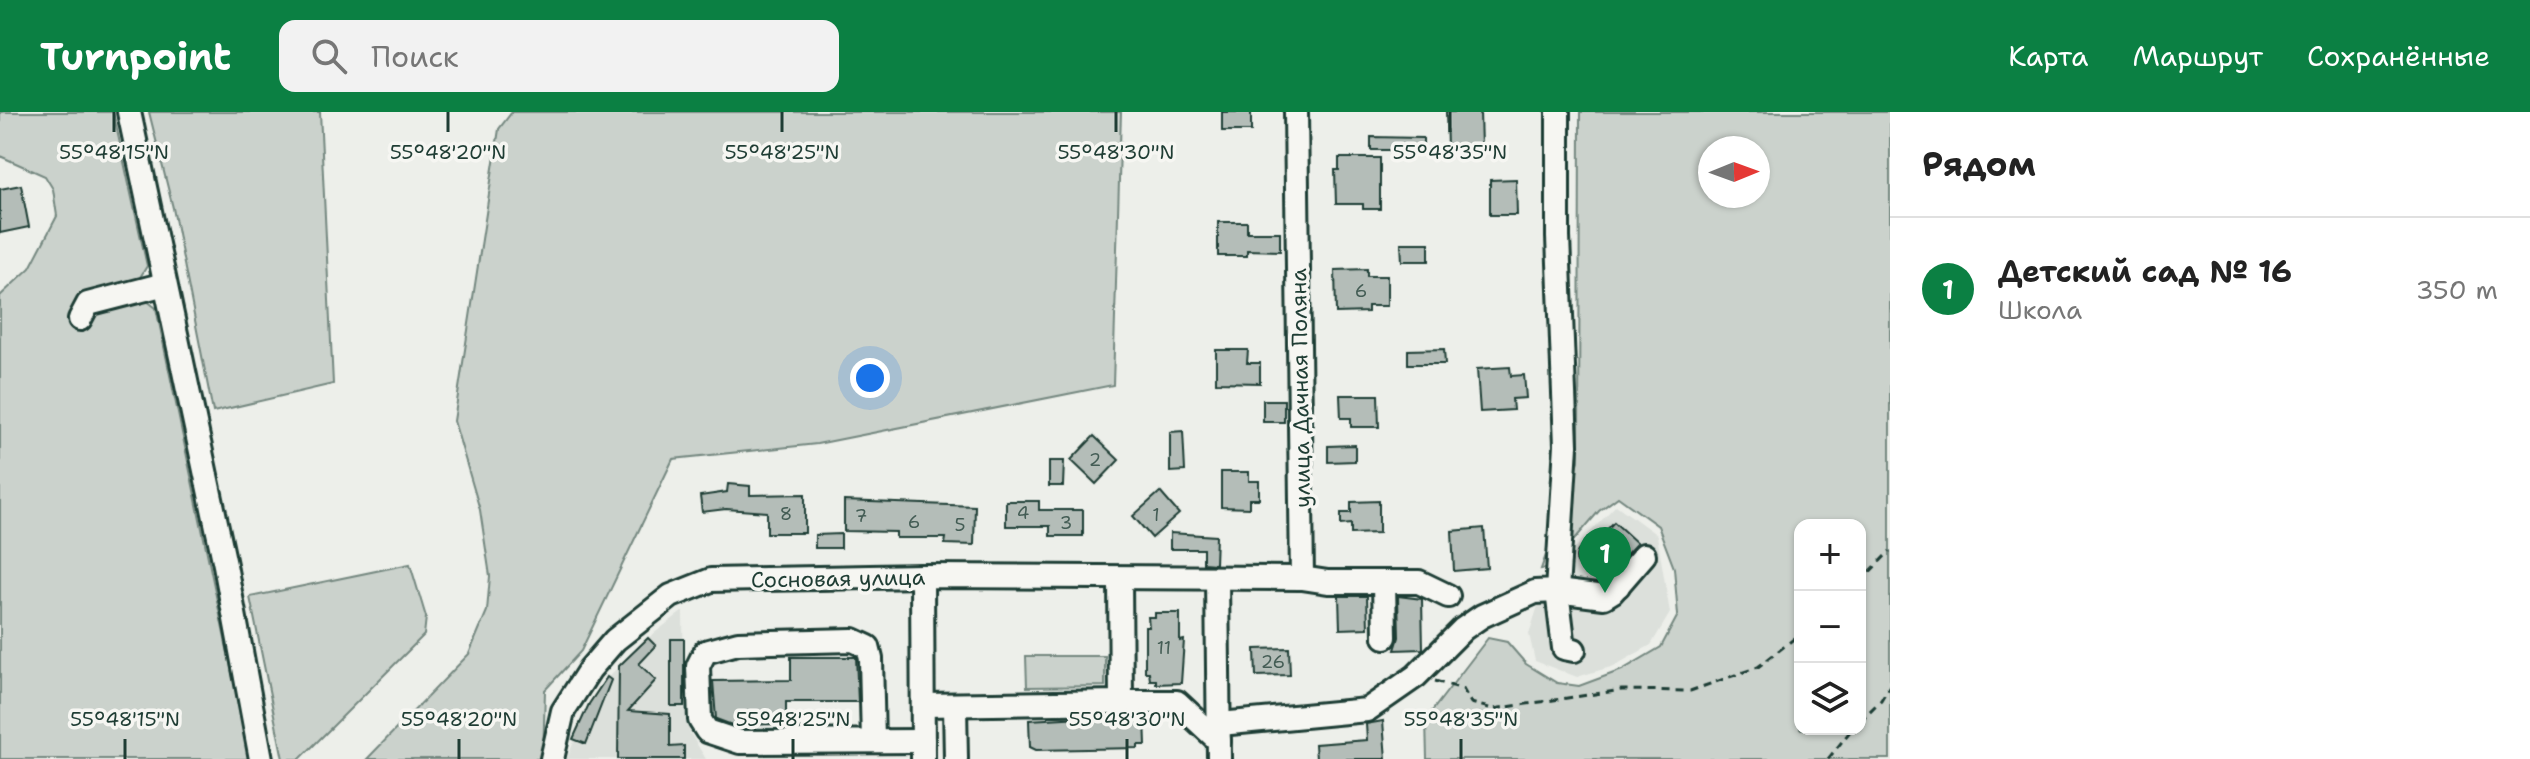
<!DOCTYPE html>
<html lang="ru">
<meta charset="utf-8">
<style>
body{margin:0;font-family:"Shantell Sans",sans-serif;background:#f2f2f2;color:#222}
.controls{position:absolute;right:24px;bottom:24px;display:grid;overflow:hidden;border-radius:16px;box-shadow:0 2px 6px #0004}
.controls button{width:72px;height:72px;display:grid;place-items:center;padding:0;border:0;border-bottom:2px solid #e0e0e0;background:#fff;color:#222;font:40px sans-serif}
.compass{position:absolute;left:1698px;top:24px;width:72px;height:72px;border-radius:50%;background:#fff;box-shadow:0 2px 6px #0004;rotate:89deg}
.you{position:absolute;left:870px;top:266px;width:28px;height:28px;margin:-20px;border:6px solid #fff;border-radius:50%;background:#1a73e8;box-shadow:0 0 0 12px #1a73e833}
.badge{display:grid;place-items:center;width:52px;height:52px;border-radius:50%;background:#0b8043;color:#fff;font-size:26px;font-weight:700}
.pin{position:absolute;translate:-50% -66px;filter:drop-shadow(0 2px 4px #0008)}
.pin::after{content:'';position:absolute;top:42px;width:28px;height:24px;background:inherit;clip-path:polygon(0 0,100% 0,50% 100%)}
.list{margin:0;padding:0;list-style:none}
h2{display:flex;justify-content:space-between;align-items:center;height:104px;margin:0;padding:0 32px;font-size:34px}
h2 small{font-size:26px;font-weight:400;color:#767676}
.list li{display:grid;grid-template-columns:52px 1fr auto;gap:24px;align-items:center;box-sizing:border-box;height:144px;padding:0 32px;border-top:2px solid #e0e0e0}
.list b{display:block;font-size:30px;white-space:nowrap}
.list p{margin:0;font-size:26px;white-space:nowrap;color:#767676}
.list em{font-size:26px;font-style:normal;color:#767676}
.icon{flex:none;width:44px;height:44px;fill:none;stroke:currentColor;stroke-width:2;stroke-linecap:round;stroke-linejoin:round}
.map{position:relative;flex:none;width:1890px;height:647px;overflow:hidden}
header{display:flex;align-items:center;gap:48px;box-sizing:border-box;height:112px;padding:0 40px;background:#0b8043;color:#fff}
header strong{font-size:38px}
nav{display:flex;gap:44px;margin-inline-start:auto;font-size:28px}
.search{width:560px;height:72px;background:#f2f2f2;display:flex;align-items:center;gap:20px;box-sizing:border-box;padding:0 28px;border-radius:16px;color:#767676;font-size:30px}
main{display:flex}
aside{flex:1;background:#fff}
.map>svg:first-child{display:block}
</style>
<header>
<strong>Turnpoint</strong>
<div class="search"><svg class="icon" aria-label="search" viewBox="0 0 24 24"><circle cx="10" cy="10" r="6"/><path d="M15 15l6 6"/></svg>Поиск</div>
<nav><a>Карта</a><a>Маршрут</a><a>Сохранённые</a></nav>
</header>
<main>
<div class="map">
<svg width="1890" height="647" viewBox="0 0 1890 647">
<rect width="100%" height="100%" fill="#edefea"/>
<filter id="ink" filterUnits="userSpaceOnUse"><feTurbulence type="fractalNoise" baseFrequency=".0125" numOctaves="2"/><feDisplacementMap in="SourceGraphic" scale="16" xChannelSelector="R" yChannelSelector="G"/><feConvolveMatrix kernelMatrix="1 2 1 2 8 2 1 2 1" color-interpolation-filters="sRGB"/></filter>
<g filter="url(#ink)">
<g fill="#dce0db">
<polygon points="1616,393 1657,423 1670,501 1651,533 1614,554 1577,565 1535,549 1529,522 1547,466"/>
<polygon points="683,499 684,594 690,621 706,647 567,647 589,592 605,568 648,526"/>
</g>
<g fill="#cbd2cc" stroke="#758880" stroke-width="2" fill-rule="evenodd">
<polygon points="0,0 113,0 147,154 139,167 95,178 99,198 146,188 156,196 250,647 0,647 0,184 30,156 57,104 53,77 45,64 0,44"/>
<polygon points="149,0 320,0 333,272 213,300 173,96"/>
<polygon points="512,0 1121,0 1113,273 817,332 673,347 581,539 545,578 543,647 367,647 469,542 487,499 490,464 480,398 454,309 499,17"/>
<path d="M1580,0H1890V647H1427L1426,607L1488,526L1507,530L1526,552L1557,571L1579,574L1622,558L1661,535L1678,503L1674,456L1658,414L1618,385L1599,399L1550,456L1541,457L1579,349ZM1710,36H1758V84H1710ZM1800,413H1860V617H1800Z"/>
<polygon points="410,452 426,505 424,523 300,647 283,647 250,485"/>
<polygon points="1026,544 1105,544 1105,574 1027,575"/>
</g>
<g fill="#b4bdb8" stroke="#1f3d34" stroke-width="2">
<rect x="1222" y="0" width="29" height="19"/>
<polygon points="1446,0 1480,0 1481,35 1447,36"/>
<polygon points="1371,25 1423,26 1423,38 1371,38"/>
<polygon points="1339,46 1380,46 1380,97 1363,97 1363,92 1336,92 1335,58 1339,58"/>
<polygon points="1516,67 1517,103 1490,103 1490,68"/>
<polygon points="21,73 29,115 0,121 0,77"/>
<polygon points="1218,110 1247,110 1247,120 1280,120 1280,139 1247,138 1247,144 1218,144"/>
<polygon points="1401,131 1429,131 1429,149 1402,149"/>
<polygon points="1367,157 1367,164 1387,164 1387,194 1368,194 1368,200 1336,201 1335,158"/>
<polygon points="1444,237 1445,252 1408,252 1408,238"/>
<polygon points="1216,238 1248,238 1247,251 1260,251 1260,271 1216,270"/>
<polygon points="1510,255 1511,264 1524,263 1526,286 1512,287 1513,298 1480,300 1477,257"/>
<polygon points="1340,283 1378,283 1379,315 1351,315 1351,306 1341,306"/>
<rect x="1263" y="288" width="21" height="22"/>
<polygon points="1183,319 1185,359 1170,360 1170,320"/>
<polygon points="1094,324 1119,348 1096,372 1071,348"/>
<polygon points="1355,333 1355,349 1328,350 1328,334"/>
<polygon points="1049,349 1064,349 1063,374 1049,374"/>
<polygon points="1221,360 1249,360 1249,369 1259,369 1259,387 1249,387 1249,396 1221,395"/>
<polygon points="728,372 750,374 750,383 805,382 805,421 767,421 767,400 726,397 702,400 700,384 727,380"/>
<polygon points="1160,380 1179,402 1152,426 1133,404"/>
<polygon points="844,389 975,394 974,433 945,432 946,426 896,426 896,420 844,419"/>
<polygon points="1006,389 1039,389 1039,398 1083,398 1083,424 1050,424 1050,414 1006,414"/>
<polygon points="1379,389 1379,421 1351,422 1351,412 1341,413 1341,401 1351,401 1351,390"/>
<polygon points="1614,410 1637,431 1619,450 1593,433"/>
<polygon points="1484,416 1487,456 1454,459 1452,419"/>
<polygon points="1170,421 1216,424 1215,452 1203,451 1203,437 1170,437"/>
<polygon points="841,422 841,436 815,436 815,423"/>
<polygon points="1339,484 1367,484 1368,516 1340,517"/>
<polygon points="1398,484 1422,487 1423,537 1395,538 1399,525"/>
<polygon points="1155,501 1180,501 1180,529 1184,528 1181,571 1156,572 1156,568 1150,568 1149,560 1145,560 1145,515 1149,515 1148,505 1155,505"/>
<polygon points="648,526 656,534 639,552 656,568 628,599 670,602 670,635 684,634 684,647 618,647 619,554"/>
<rect x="671" y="527" width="13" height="67"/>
<polygon points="1289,536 1290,563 1256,564 1255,537"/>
<polygon points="791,545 856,545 858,590 786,590 786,612 732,613 716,607 713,569 791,568"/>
<polygon points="607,565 611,568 586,632 573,627 589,592"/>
<polygon points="1100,604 1145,605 1146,633 1138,633 1138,636 1036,638 1030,635 1029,608"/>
<polygon points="1383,609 1386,647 1316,647 1315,632 1367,628 1366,612"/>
</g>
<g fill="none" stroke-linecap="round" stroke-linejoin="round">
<g stroke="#1f3d34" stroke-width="28">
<g id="minor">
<polyline points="129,0 225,453 261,647"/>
<polyline points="1296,0 1302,466"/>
<polyline points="80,207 88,192 165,172"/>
<polyline points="1589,446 1610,461 1618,474"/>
<polyline points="922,464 923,647"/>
<polyline points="1217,467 1219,647"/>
<polyline points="1384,470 1385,525"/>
<polyline points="1574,538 1564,536 1557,479 1604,485 1612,480 1644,443"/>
<polyline points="1121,590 1177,590 1219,629"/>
<polyline points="923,593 1121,590 1120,467"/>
<polyline points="955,594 956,647"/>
<polyline points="1220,612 1367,598 1416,564 1463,517 1482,504 1535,480 1557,479 1566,333 1558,125 1558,0"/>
<polyline points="873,629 871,547 868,535 853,528 738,531 705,540 698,554 700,608 707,619 740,630 923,629"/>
<polyline points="552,647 563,599 590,557 615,528 671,484 711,468 922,464 1302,466 1328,470 1419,470 1448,484"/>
</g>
</g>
<g stroke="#1f3d34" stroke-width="3" stroke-dasharray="8 6" stroke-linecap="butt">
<polyline points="1860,470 1890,439"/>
<polyline points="1435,569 1463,577 1471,591 1493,597 1622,578 1690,579 1758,555 1800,522"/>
<polyline points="1860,609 1881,588 1890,573"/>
<polyline points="1828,647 1852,617"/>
</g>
<use href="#minor" stroke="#f6f6f2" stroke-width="22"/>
</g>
</g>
<path fill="none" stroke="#1f3d34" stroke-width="3" d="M114,0V20M448,0V20M782,0V20M1116,0V20M1450,0V20M125,627V647M459,627V647M793,627V647M1127,627V647M1461,627V647"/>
<g text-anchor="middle" stroke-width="7" stroke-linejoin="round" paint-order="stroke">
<g font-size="18" fill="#445d55">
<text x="1361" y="185">6</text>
<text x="1095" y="354">2</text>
<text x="1023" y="407">4</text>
<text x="786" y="408">8</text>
<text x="1156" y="409">1</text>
<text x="861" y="410">7</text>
<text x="914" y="416">6</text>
<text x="1066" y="417">3</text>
<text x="960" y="419">5</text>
<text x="1164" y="542">11</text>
<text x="1273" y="556">26</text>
</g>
<g font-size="22" fill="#1f3d34" stroke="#f6f6f2">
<text transform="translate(1300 276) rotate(-91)" y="8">улица Дачная Поляна</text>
<text transform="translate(838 466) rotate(-1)" y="8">Сосновая улица</text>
</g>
</g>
<g font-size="20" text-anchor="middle" fill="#1f3d34" stroke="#f6f6f2" stroke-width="7" stroke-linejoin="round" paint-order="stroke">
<text x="114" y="47">55°48'15"N</text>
<text x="448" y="47">55°48'20"N</text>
<text x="782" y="47">55°48'25"N</text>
<text x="1116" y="47">55°48'30"N</text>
<text x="1450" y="47">55°48'35"N</text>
<text x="125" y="614">55°48'15"N</text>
<text x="459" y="614">55°48'20"N</text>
<text x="793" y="614">55°48'25"N</text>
<text x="1127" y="614">55°48'30"N</text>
<text x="1461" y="614">55°48'35"N</text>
</g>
</svg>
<div class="controls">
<button>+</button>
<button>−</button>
<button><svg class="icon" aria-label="layers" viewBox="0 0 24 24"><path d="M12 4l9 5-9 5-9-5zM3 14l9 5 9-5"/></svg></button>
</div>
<svg class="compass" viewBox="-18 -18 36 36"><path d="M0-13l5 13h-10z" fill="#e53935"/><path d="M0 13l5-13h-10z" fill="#767676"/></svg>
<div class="you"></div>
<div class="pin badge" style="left:1605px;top:481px">1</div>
</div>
<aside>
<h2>Рядом<small></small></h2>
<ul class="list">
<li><span class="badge">1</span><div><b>Детский сад № 16</b><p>Школа</p></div><em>350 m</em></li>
</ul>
</aside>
</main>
